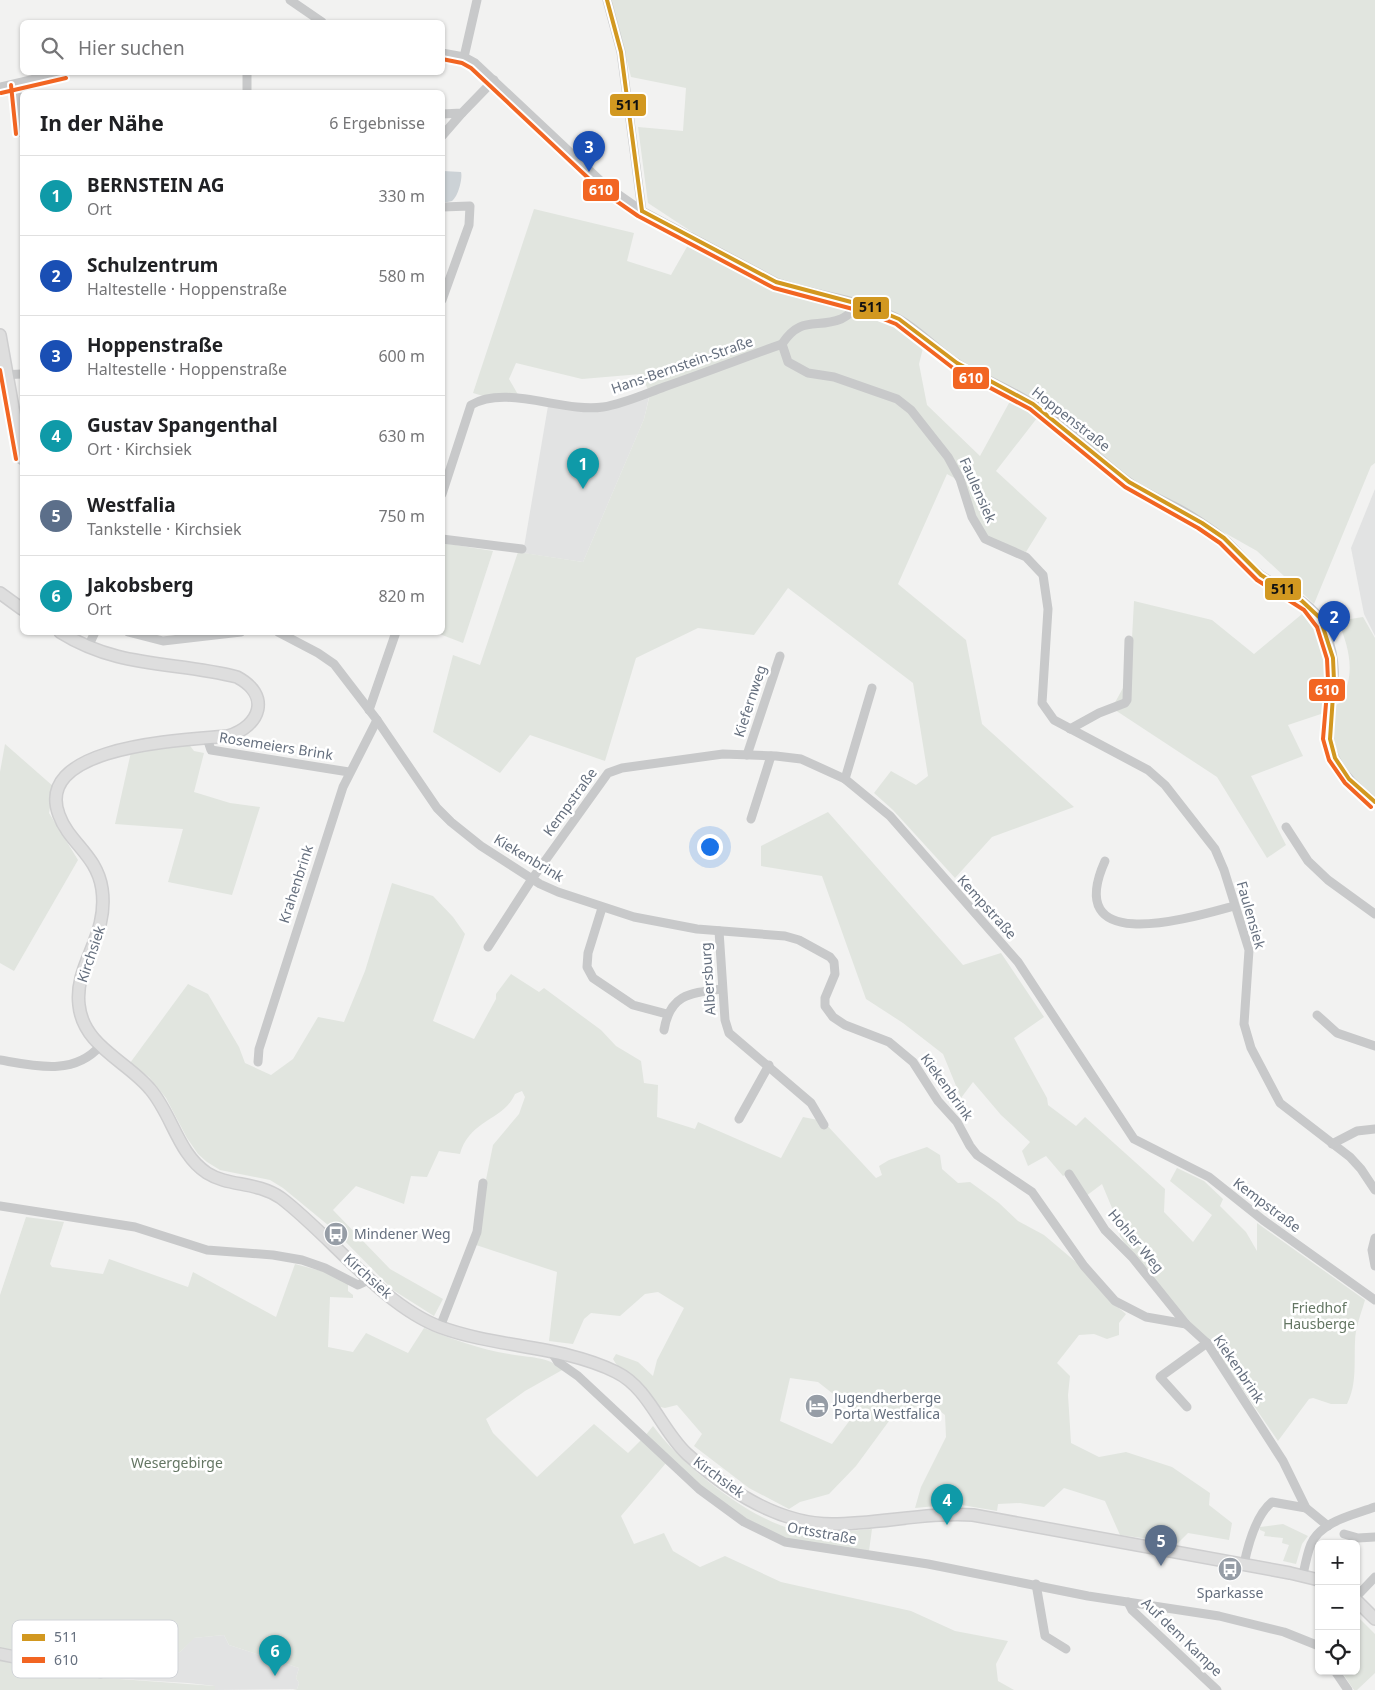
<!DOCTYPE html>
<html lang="de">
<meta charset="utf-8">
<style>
body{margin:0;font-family:"Noto Sans",sans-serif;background:#f6f6f6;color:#202124}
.controls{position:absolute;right:15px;bottom:15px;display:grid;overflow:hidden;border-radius:8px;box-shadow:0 1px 4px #0004}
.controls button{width:45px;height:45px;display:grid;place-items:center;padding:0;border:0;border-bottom:1px solid #e0e0e0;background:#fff;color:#202124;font:25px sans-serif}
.you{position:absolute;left:709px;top:846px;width:18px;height:18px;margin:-12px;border:4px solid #fff;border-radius:50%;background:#1a73e8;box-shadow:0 0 0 8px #1a73e833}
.badge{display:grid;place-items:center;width:32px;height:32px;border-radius:50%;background:#7c3aed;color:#fff;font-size:16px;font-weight:700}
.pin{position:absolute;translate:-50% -41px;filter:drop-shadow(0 1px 2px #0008)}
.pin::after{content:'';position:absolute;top:26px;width:18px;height:15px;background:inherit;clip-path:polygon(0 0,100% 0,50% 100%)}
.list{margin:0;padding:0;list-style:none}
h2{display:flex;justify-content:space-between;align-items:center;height:65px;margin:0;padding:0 20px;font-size:21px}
h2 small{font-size:16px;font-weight:400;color:#757577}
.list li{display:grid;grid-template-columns:32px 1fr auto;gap:15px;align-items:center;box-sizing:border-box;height:80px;padding:0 20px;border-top:1px solid #e0e0e0}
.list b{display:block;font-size:19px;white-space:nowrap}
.list p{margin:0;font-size:16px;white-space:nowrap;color:#757577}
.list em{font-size:16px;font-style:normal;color:#757577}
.icon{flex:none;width:28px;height:28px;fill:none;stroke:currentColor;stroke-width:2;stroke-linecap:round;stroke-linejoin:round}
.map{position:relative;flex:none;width:1375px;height:1690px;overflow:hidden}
.search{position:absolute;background:#fff;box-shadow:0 1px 4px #0004;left:20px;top:20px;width:425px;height:55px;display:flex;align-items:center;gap:12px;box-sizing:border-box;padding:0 18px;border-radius:8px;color:#757577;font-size:19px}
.panel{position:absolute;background:#fff;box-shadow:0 1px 4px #0004;left:20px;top:90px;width:425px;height:545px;border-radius:8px}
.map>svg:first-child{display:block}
</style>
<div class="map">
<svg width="1375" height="1690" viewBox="0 0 1375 1690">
<rect width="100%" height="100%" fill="#f2f2f1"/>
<g fill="#e2e3e3">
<polygon points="649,397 644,419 583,562 523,553 548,406 582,410"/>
<polygon points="1375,489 1375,636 1364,614 1351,548"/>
<polygon points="224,1635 229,1645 299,1668 296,1678 299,1683 297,1689 215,1690 215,1686 188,1683 105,1678 107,1668 180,1652 193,1638"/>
</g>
<g fill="#e1e5df" fill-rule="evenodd">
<path d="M608,0H1375V463L1371,466L1314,604V626L1326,669L1324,713L1288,725L1303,756L1251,776L1286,845L1267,858L1217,777L1112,708L1130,675L1134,601L1212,620L1254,654L1314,604L1257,551L1131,480L1044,409L996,471L1047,518L1026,552L989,539L956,479L947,474L898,584L966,640L982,724L1074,807L992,837L955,878L893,810L874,793L891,771L916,785L928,776L913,683L788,588L754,635L698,628L636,658L605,761L530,735L500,773L433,732L453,655L480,665L518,552L583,562L644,419L650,394L641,374L582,379L516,363L509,379L520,398L483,396L473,393L534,209L634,233L627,261L671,275L688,245L692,232L648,203L638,127L683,131L686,88L631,77L618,25ZM926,336L959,361L1015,392L980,456L927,405L919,364Z"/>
<polygon points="443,543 493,551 463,643 437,633 442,632"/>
<path d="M1363,617L1375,638V799L1358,785L1331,746L1333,706L1340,703C1356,674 1350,650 1338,621Z"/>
<polygon points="188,743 194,751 204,753 194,792 230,803 260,807 232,895 168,882 183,829 115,824 131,752"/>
<polygon points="5,744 54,787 49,813 78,860 14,971 0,963 0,772"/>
<path d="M828,812L963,965L1001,953L1044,1017L1014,1038L1047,1098L1048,1105L1076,1126L1085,1117L1165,1189L1164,1212L1193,1242L1212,1215L1170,1181L1177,1168L1204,1181L1223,1199L1220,1206L1246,1232L1257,1251V1223L1365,1300C1361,1314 1355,1328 1355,1342C1354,1364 1357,1384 1347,1404H1331L1313,1398L1309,1399L1278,1441L1213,1346L1178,1309L1125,1244L1120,1236L1117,1220L1102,1184L1086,1196L1071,1172L1063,1176L1046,1156L1028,1166L1022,1151L1030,1142L1001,1115L973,1082L961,1098L943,1054L903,1023L866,999L822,876L761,866V846Z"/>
<path d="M392,883L433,896L453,917L465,934L433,1021L474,1039L496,999V994L511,974L539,992L544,988L601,1030L616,1046L641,1061L644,1083L658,1085L657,1117L695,1129L698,1122L781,1158L803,1117L823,1121L876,1178L882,1175L879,1166L889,1160L927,1147L940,1155L942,1169L958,1183L970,1182L999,1203L1018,1221L1044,1235L1083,1268L1109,1300L1126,1314L1119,1323V1335L1107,1339L1094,1334L1079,1335L1057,1363L1070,1376L1068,1395L1071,1443L1099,1457L1126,1452L1172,1467L1210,1493L1209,1505L1232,1523L1229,1540L1188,1533L1178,1543L1120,1535L1105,1501L1064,1488L1044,1507L1020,1503L998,1504L997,1511L956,1504L915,1508L921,1487L946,1437L945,1415L927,1401L889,1421L856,1466L829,1494L800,1502L789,1509L749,1488L694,1446L702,1434L677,1405L665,1408L656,1406L635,1380L616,1364L613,1359L616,1354L638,1362L653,1376L657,1360L684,1308L658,1292L645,1294L620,1316L591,1313L584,1319L573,1344L549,1341L557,1272L473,1244L493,1145L519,1114L525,1097L522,1091L515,1094C504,1120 469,1120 460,1154L439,1151L427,1177L411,1176L404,1204L356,1186L333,1210L390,1269L443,1299L434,1316L393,1290L334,1230L283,1188L270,1180L220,1170L207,1162L198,1154L187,1138L166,1098L149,1077L130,1063L188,984L208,994L239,1047L245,1063L271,1075L293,1059L318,1017L344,1022L365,971ZM790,1378L818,1382L856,1412L832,1444L780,1421Z"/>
<path d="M26,1217L64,1222L50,1264L52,1267L103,1274L109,1259L188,1287L193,1272L276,1317L295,1264L325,1272L348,1283V1291L353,1295V1298L330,1297L328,1347L353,1352L366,1333L408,1353L424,1328C452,1339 479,1349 509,1354C531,1358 545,1356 564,1369L525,1391L486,1419L493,1433L537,1477L594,1424L628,1453L642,1439L666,1463L621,1516L634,1544L664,1533L673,1551L700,1567L725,1556L781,1582L911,1611L955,1631L1008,1641L996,1664L998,1681L1014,1690H293L297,1689L299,1683L296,1678L299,1668L229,1645L224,1635L194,1638L180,1652L107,1668L106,1678L215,1686V1690H0V1295Z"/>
<path d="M653,1426C681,1464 746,1517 792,1529C818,1535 846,1531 872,1529L869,1551L790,1540L734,1513L696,1485L645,1436Z"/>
<polygon points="1283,1524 1308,1536 1302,1544 1296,1564 1283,1561 1289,1545 1282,1543 1283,1538 1264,1536 1265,1532 1260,1530 1260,1527"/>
<polygon points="1356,1615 1375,1634 1375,1673 1357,1690 1354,1690 1341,1671 1356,1671"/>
</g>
<path fill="#ccd2d6" d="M443,171L461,172C463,178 458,197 452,201C450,202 445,202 443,202L445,194L443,193Z"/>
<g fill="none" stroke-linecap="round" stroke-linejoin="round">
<g stroke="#cececf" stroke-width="14">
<g id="secondary">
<polyline points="0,335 22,458"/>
<polyline points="0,593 22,609"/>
<path d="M60,632C119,669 174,661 237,677C271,695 261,726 228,736C189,740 32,744 59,815C69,843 97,855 102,889C109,937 74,964 79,1005C83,1046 127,1061 150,1089C172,1114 178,1154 207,1173C229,1187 256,1181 281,1198C331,1236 382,1305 440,1327C497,1348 561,1345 616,1372C649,1388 661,1430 687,1454C727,1490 777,1524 832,1524C880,1524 926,1512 973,1515L1290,1573L1319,1580"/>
<polyline points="1356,1600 1375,1619"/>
<polyline points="0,1654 15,1657"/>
</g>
</g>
<g stroke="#c8c9ca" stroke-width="9">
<polyline points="290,0 322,22"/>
<polyline points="607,0 621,52 642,211"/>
<path d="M442,53L464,57L475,63L606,186L642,211L776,282C816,296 862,299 899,319C920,331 937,350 957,363C985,380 1017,391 1043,411C1073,433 1099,460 1129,482C1143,492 1159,498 1174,506C1189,513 1204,524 1218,534C1234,545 1245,563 1261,575C1278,586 1300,596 1314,611C1320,617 1323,625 1326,633C1356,705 1289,737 1375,802"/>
<polyline points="464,57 477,0"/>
<polyline points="17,84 22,133"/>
<polyline points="0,87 65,72"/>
<polyline points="247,92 247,72"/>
<polyline points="442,114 462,113 494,80"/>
<polyline points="442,136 462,113"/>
<polyline points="442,207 470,206 469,225 442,300"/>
<polyline points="782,344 788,362 808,373 834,377 897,399 911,410 948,457 960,479 972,517 985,539 1026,557 1043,575 1048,609 1042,703 1054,720 1148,770 1165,785 1215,849 1224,870 1249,950 1244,1024 1251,1048 1280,1103 1350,1157 1361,1169 1375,1190"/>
<polyline points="0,375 22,374"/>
<path d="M442,494L471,405C506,384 563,413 603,407C623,404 645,394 664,387C704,373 743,358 782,344C801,315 816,329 841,319C848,316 855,309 861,305"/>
<polyline points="442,539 522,549"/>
<polyline points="128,632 163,641 241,632"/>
<polyline points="278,632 318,653 334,664 377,720 437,808 451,822 481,846 540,884 558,892 634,917 697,929 785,936 799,940 830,957 834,962 835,974 825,998 825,1006 833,1017 845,1025 889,1042 913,1062 938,1101 957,1122 970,1146 977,1155 1032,1192 1084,1266 1115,1301 1146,1317 1186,1324"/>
<polyline points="88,647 95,632"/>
<polyline points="369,710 396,632"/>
<polyline points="1070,729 1099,713 1125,703 1127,700 1129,640"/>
<polyline points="207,738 211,750 349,772"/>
<polyline points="747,755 780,656"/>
<polyline points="845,779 872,688"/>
<polyline points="751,819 771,756"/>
<polyline points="1286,827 1308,861 1328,880 1375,914"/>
<path d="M1105,861C1062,957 1190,918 1234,906"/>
<polyline points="602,908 588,953 587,967 593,978 633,1005 667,1014"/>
<polyline points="719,931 725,1020 729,1033 811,1103 824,1125"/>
<polyline points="488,947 532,879 608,773 622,768 723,754 776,756 801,759 845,779 890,816 1018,962 1134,1139 1209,1177 1263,1220 1375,1300"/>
<polyline points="1317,1015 1337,1033 1375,1046"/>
<path d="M664,1030C670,994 690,993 722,989"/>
<path d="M0,1060C35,1066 74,1076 100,1046"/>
<polyline points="258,1062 259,1049 343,787 377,720"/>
<polyline points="739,1119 769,1065"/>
<polyline points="1332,1144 1357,1131 1375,1129"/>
<polyline points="1069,1174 1105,1230 1132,1257 1186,1324 1207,1343 1283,1461 1306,1508 1328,1526"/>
<polyline points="0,1206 135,1227 207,1250 273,1255 302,1260 325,1268 358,1285 371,1279"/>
<polyline points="1375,1238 1372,1250 1375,1266"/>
<polyline points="440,1327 477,1232 483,1183"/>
<polyline points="551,1351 558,1362 578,1376 699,1489 744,1522 785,1542 928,1564 1088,1596 1219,1616 1284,1632 1319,1646"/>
<polyline points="1187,1407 1160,1377 1207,1343"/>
<polyline points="1344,1534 1358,1538 1375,1537"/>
<path d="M1244,1564C1248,1545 1256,1515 1272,1502L1306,1508"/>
<path d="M1303,1575C1305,1565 1307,1554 1311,1544C1321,1521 1354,1515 1375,1507"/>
<polyline points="1036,1584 1045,1636 1066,1649"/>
<polyline points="1356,1597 1375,1577"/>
<polyline points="1128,1602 1132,1610 1217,1690"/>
<polyline points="15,1657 101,1674"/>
<polyline points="1335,1671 1348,1690"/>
</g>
<use href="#secondary" stroke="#dedede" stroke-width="11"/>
<g stroke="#fff" stroke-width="8">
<g id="bus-1">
<polyline points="607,0 621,52 642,211"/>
<polyline points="642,211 776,282 870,307 899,319 957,363 1033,404 1129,482 1202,523 1224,538 1261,575 1302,601 1320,618 1333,658 1334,681 1330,739 1335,758 1349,779 1375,802"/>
</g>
</g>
<g stroke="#fff" stroke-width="8">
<g id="bus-2">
<polyline points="442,59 462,63 471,68 602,191 638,216 774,288 868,313 896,324 953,368 1030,409 1125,487 1198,528 1220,543 1257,580 1304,610 1317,627 1327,659 1328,680 1323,739 1329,760 1345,783 1371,807"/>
<polyline points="11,85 16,134"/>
<polyline points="1,93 66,78"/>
<polyline points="0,370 16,459"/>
</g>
</g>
<use href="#bus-1" stroke="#d29820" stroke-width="4"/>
<use href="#bus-2" stroke="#f26522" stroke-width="4"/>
</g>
<defs>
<g id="bus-disc" transform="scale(1.25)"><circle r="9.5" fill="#969da6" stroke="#fff"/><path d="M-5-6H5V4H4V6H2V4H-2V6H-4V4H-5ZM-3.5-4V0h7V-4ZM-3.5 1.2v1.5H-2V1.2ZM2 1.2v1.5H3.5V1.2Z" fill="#fff"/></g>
<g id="hotel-disc" transform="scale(1.25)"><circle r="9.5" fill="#969da6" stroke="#fff"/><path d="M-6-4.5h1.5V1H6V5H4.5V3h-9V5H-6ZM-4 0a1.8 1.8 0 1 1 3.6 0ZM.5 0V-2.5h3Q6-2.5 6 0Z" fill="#fff"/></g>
</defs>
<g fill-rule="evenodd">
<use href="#bus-disc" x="336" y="1234"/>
<use href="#hotel-disc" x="817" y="1406"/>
<use href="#bus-disc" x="1230" y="1569"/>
</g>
<g text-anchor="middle" stroke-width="5" stroke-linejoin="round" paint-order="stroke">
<g font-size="14" fill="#656f7e" stroke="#fff">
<text transform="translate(682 365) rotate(-19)" y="5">Hans-Bernstein-Straße</text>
<text transform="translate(1071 419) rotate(38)" y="5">Hoppenstraße</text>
<text transform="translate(978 490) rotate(66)" y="5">Faulensiek</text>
<text transform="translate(750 701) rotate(-72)" y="5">Kiefernweg</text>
<text transform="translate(276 746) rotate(9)" y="5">Rosemeiers Brink</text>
<text transform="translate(570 802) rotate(-54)" y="5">Kempstraße</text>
<text transform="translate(529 858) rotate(31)" y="5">Kiekenbrink</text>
<text transform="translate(296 884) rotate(-72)" y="5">Krahenbrink</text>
<text transform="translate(987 907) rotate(48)" y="5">Kempstraße</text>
<text transform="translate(1251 915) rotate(74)" y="5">Faulensiek</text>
<text transform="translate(91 954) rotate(-71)" y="5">Kirchsiek</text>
<text transform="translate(708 979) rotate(-94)" y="5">Albersburg</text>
<text transform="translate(947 1087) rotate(54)" y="5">Kiekenbrink</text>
<text transform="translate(1267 1205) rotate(37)" y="5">Kempstraße</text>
<text transform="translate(1136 1241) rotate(50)" y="5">Hohler Weg</text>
<text transform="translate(368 1276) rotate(42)" y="5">Kirchsiek</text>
<text transform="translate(1239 1369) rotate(56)" y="5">Kiekenbrink</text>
<text transform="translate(719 1477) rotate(36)" y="5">Kirchsiek</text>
<text transform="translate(822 1533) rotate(10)" y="5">Ortsstraße</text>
<text transform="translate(1182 1637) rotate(44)" y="5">Auf dem Kampe</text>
</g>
<g font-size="14" fill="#656f7e" stroke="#fff" text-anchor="start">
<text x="354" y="1239">Mindener Weg</text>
<text x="834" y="1403">Jugendherberge<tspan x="834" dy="16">Porta Westfalica</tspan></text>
<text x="1230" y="1598" text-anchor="middle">Sparkasse</text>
</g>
<g font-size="14" fill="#647663" stroke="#fff">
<text x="1319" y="1313">Friedhof<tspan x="1319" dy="16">Hausberge</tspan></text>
<text x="177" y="1468">Wesergebirge</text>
</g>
</g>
<rect x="12" y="1620" width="166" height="58" rx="8" fill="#fff" stroke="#d1d4d8" stroke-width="1"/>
<rect x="22" y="1634" width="23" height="7" fill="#d29820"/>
<rect x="22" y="1657" width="23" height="6" fill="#f26522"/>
<g font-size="14" fill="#656f7e">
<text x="54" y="1642">511</text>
<text x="54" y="1665">610</text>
</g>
<g stroke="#fff" stroke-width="2">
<rect x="609" y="93" width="38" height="24" rx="5" fill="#d29820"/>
<rect x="582" y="178" width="38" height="24" rx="5" fill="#f26522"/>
<rect x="852" y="296" width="38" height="24" rx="5" fill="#d29820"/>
<rect x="952" y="366" width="38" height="24" rx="5" fill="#f26522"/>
<rect x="1264" y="577" width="38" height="24" rx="5" fill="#d29820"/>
<rect x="1308" y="678" width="38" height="24" rx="5" fill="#f26522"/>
</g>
<g font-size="14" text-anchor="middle" font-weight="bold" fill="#fff">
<text x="601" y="195">610</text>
<text x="971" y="383">610</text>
<text x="1327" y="695">610</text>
</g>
<g font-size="14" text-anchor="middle" font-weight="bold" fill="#111">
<text x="628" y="110">511</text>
<text x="871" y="312">511</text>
<text x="1283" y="594">511</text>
</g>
</svg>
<div class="controls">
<button>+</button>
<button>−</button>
<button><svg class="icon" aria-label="locate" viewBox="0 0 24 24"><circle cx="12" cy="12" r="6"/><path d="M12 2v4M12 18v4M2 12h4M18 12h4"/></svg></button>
</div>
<div class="you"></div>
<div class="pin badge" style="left:583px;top:489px;background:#0f9aa8">1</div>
<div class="pin badge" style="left:1334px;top:642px;background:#1a4fb4">2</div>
<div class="pin badge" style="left:589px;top:172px;background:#1a4fb4">3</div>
<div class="pin badge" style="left:947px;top:1525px;background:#0f9aa8">4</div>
<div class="pin badge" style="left:1161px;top:1566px;background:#5c6f8a">5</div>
<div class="pin badge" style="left:275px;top:1676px;background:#0f9aa8">6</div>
<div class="search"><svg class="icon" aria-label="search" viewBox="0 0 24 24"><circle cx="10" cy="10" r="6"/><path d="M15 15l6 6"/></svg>Hier suchen</div>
<section class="panel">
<h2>In der Nähe<small>6 Ergebnisse</small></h2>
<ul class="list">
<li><span class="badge" style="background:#0f9aa8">1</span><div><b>BERNSTEIN AG</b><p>Ort</p></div><em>330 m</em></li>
<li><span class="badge" style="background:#1a4fb4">2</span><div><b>Schulzentrum</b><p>Haltestelle · Hoppenstraße</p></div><em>580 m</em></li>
<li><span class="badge" style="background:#1a4fb4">3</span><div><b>Hoppenstraße</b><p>Haltestelle · Hoppenstraße</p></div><em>600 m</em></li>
<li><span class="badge" style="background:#0f9aa8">4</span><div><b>Gustav Spangenthal</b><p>Ort · Kirchsiek</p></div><em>630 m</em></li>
<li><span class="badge" style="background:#5c6f8a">5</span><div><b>Westfalia</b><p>Tankstelle · Kirchsiek</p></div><em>750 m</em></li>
<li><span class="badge" style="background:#0f9aa8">6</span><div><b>Jakobsberg</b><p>Ort</p></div><em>820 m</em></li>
</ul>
</section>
</div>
